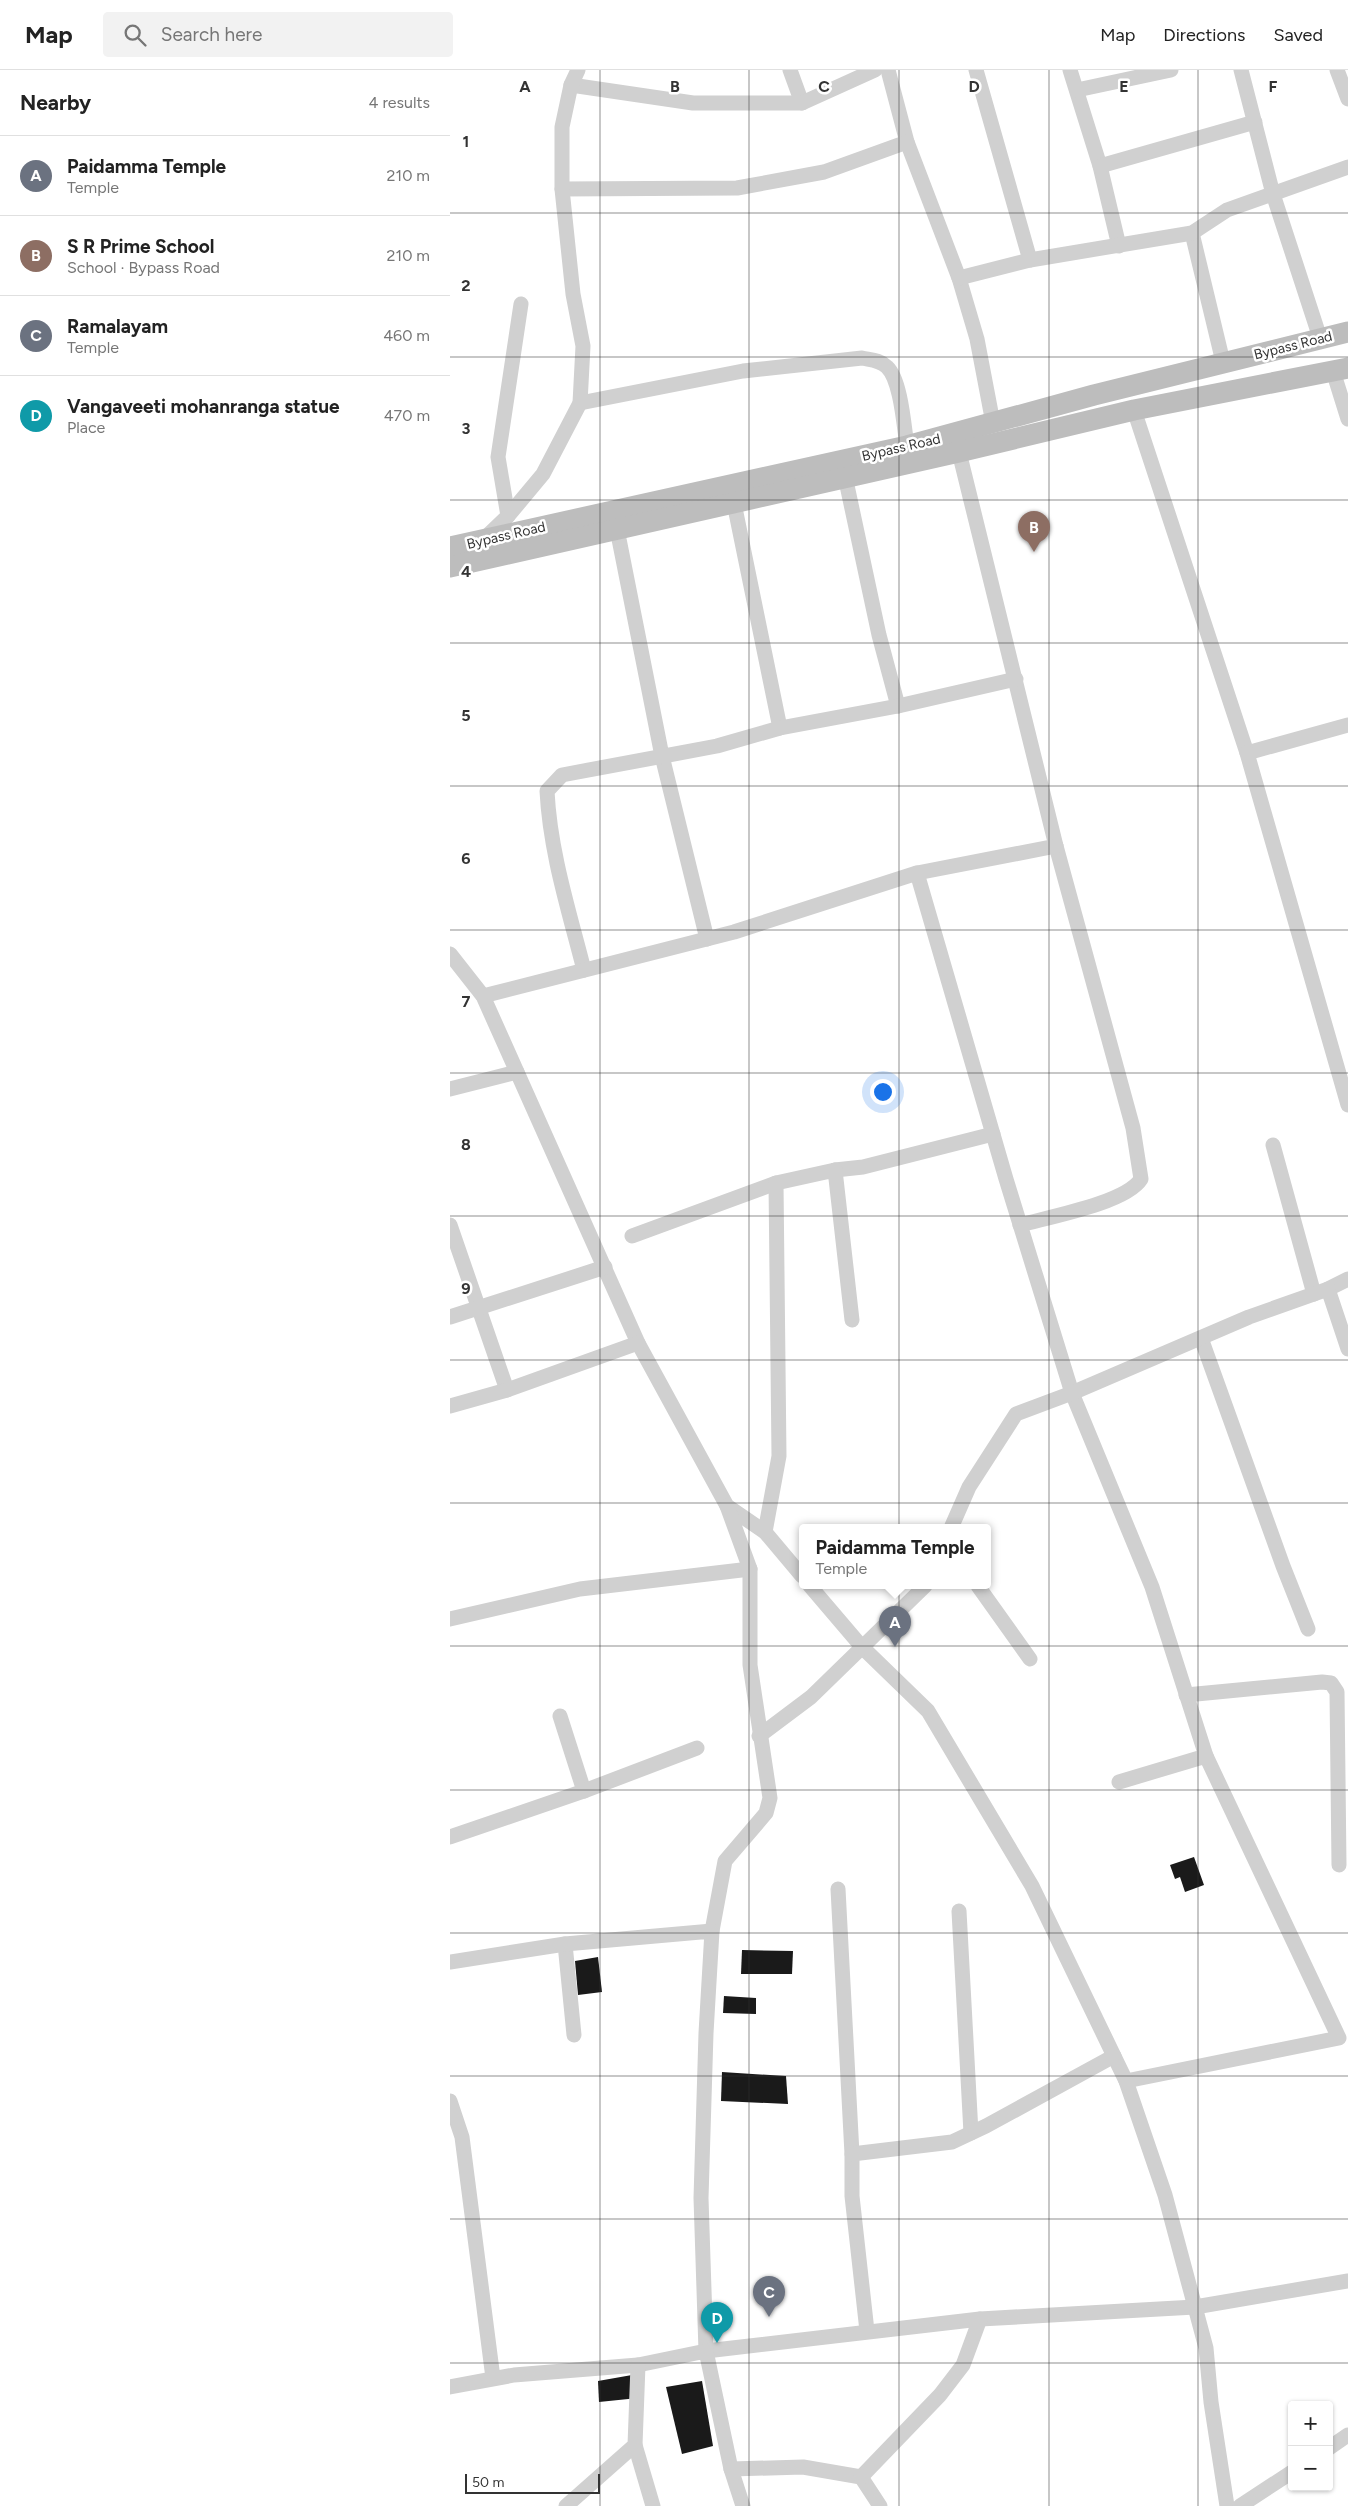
<!DOCTYPE html>
<meta charset="utf-8">
<style>
body{margin:0;font-family:Figtree,sans-serif;background:#f2f2f2;color:#222}
.controls{position:absolute;right:15px;bottom:15px;display:grid;overflow:hidden;border-radius:5px;box-shadow:0 1px 4px #0004}
.controls button{width:45px;height:45px;display:grid;place-items:center;padding:0;border:0;border-bottom:1px solid #e0e0e0;background:#fff;color:#222;font:25px sans-serif}
.scale{position:absolute;left:15px;bottom:12px;width:135px;box-sizing:border-box;padding-left:5px;border:2px solid #333;border-top:0;font-size:14px;line-height:18px;white-space:nowrap;color:#333;-webkit-text-stroke:4px #fff;paint-order:stroke}
.you{position:absolute;left:432px;top:1021px;width:18px;height:18px;margin:-12px;border:4px solid #fff;border-radius:50%;background:#1a73e8;box-shadow:0 0 0 8px #1a73e833}
.badge{display:grid;place-items:center;width:32px;height:32px;border-radius:50%;background:#e63946;color:#fff;font-size:16px;font-weight:700}
.pin{position:absolute;translate:-50% -41px;filter:drop-shadow(0 1px 2px #0008)}
.pin::after{content:'';position:absolute;top:26px;width:18px;height:15px;background:inherit;clip-path:polygon(0 0,100% 0,50% 100%)}
.popup{position:absolute;left:349px;top:1454px;width:192px;height:65px;box-sizing:border-box;display:grid;place-content:center;border-radius:5px;background:#fff;filter:drop-shadow(0 1px 4px #0005);font-size:16px;white-space:nowrap;color:#767676}
.popup b{font-size:19px;color:#222}
.popup::after{content:'';position:absolute;left:50%;top:100%;margin-left:-10px;border:10px solid transparent;border-top-color:#fff}
.list{margin:0;padding:0;list-style:none}
h2{display:flex;justify-content:space-between;align-items:center;height:65px;margin:0;padding:0 20px;font-size:21px}
h2 small{font-size:16px;font-weight:400;color:#767676}
.list li{display:grid;grid-template-columns:32px 1fr auto;gap:15px;align-items:center;box-sizing:border-box;height:80px;padding:0 20px;border-top:1px solid #e0e0e0}
.list b{display:block;font-size:19px;white-space:nowrap}
.list p{margin:0;font-size:16px;white-space:nowrap;color:#767676}
.list em{font-size:16px;font-style:normal;color:#767676}
.icon{flex:none;width:28px;height:28px;fill:none;stroke:currentColor;stroke-width:2;stroke-linecap:round;stroke-linejoin:round}
.map{position:relative;flex:none;width:898px;height:2436px;overflow:hidden}
header{display:flex;align-items:center;gap:30px;box-sizing:border-box;height:70px;padding:0 25px;background:#fff;border-bottom:1px solid #e0e0e0}
header strong{font-size:24px}
nav{display:flex;gap:28px;margin-inline-start:auto;font-size:18px}
.search{width:350px;height:45px;background:#f2f2f2;display:flex;align-items:center;gap:12px;box-sizing:border-box;padding:0 18px;border-radius:5px;color:#767676;font-size:19px}
main{display:flex}
aside{flex:1;background:#fff}
.map>svg:first-child{display:block}
</style>
<header>
<strong>Map</strong>
<div class="search"><svg class="icon" aria-label="search" viewBox="0 0 24 24"><circle cx="10" cy="10" r="6"/><path d="M15 15l6 6"/></svg>Search here</div>
<nav><a>Map</a><a>Directions</a><a>Saved</a></nav>
</header>
<main>
<aside>
<h2>Nearby<small>4 results</small></h2>
<ul class="list">
<li><span class="badge" style="background:#6b7280">A</span><div><b>Paidamma Temple</b><p>Temple</p></div><em>210 m</em></li>
<li><span class="badge" style="background:#8d6e63">B</span><div><b>S R Prime School</b><p>School · Bypass Road</p></div><em>210 m</em></li>
<li><span class="badge" style="background:#6b7280">C</span><div><b>Ramalayam</b><p>Temple</p></div><em>460 m</em></li>
<li><span class="badge" style="background:#0f9aa8">D</span><div><b>Vangaveeti mohanranga statue</b><p>Place</p></div><em>470 m</em></li>
</ul>
</aside>
<div class="map">
<svg width="898" height="2436" viewBox="0 0 898 2436">
<rect width="100%" height="100%" fill="#fff"/>
<g fill="#1a1a1a">
<polygon points="744,1787 754,1815 735,1822 730,1807 725,1809 720,1795"/>
<polygon points="292,1880 343,1881 342,1904 291,1904"/>
<polygon points="148,1887 152,1922 128,1925 125,1891"/>
<polygon points="274,1926 306,1928 306,1944 273,1943"/>
<polygon points="272,2002 336,2006 338,2034 271,2031"/>
<polygon points="182,2305 188,2328 149,2332 148,2311"/>
<polygon points="252,2311 263,2376 232,2384 216,2317"/>
</g>
<g fill="none" stroke-linecap="round" stroke-linejoin="round">
<g stroke="#d0d0d0" stroke-width="15">
<polyline points="340,0 352,33"/>
<polyline points="438,0 457,72 509,208 527,269 543,353"/>
<polyline points="526,0 580,190"/>
<polyline points="620,0 650,96 669,176"/>
<polyline points="791,0 823,124 870,268"/>
<polyline points="887,0 898,29"/>
<polyline points="121,15 243,33 352,33 425,0"/>
<polyline points="627,20 721,0"/>
<polyline points="650,96 805,52"/>
<polyline points="112,119 287,118 374,102 457,72"/>
<polyline points="742,163 773,292"/>
<polyline points="509,208 580,190 742,163 777,140 898,97"/>
<polyline points="883,301 898,349"/>
<path d="M130,333L293,301L412,288C421,290 430,290 437,297C451,310 454,357 457,376"/>
<polyline points="684,340 797,683 898,655"/>
<path d="M509,382L606,776L683,1058L691,1109C676,1133 599,1147 570,1155"/>
<polyline points="395,406 429,565 448,636"/>
<polyline points="284,433 330,658"/>
<polyline points="58,446 48,387 71,234"/>
<polyline points="167,459 212,686 257,869"/>
<polyline points="34,469 58,446 93,404 130,333 133,276 123,224 112,119 112,57 121,15 128,0"/>
<polyline points="797,683 898,1035"/>
<polyline points="467,803 606,776"/>
<polyline points="0,884 33,926 188,1273 277,1436 315,1462 352,1506"/>
<path d="M134,900C119,841 100,782 97,721L112,705L267,676L330,658L448,636L566,609"/>
<polyline points="33,926 284,862 467,803 556,1109 622,1323 702,1517 756,1686 889,1968 676,2011"/>
<polyline points="0,1019 67,1002"/>
<polyline points="823,1075 864,1224"/>
<polyline points="385,1100 413,1097 543,1064"/>
<polyline points="0,1155 57,1320"/>
<polyline points="182,1166 326,1113"/>
<polyline points="878,1219 898,1209"/>
<polyline points="0,1247 155,1197"/>
<polyline points="751,1268 833,1496 858,1559"/>
<polyline points="0,1336 57,1320 188,1273"/>
<polyline points="501,1458 519,1417 566,1344 622,1323 799,1247 878,1219 898,1279"/>
<polyline points="315,1462 329,1386 326,1113 385,1100 402,1250"/>
<polyline points="360,1516 412,1577 478,1641 582,1816 676,2011 715,2125 756,2278 761,2332 777,2436"/>
<polyline points="528,1516 580,1589"/>
<polyline points="0,1549 130,1519 300,1499"/>
<polyline points="736,1625 872,1612 881,1613 887,1622 889,1795"/>
<polyline points="110,1646 134,1721"/>
<polyline points="309,1666 361,1627 475,1516"/>
<polyline points="669,1712 756,1686"/>
<polyline points="0,1767 134,1721 247,1678"/>
<polyline points="388,1819 402,2084 402,2126 417,2261"/>
<polyline points="509,1841 521,2063"/>
<polyline points="262,1861 275,1791 316,1743 320,1728 300,1595 300,1499 277,1436"/>
<polyline points="115,1874 124,1965"/>
<polyline points="0,1892 115,1874 262,1861 256,1963 251,2128 256,2281 530,2249 745,2237 898,2211"/>
<polyline points="0,2031 12,2067 43,2308"/>
<polyline points="402,2084 502,2072 536,2056 664,1986"/>
<polyline points="0,2317 64,2305 188,2295 256,2281 281,2399 353,2397 411,2407 430,2436"/>
<polyline points="185,2375 203,2436"/>
<polyline points="879,2378 898,2365"/>
<polyline points="281,2399 293,2436"/>
<polyline points="411,2407 490,2325 513,2295 530,2249"/>
<polyline points="116,2436 185,2375 188,2295"/>
<polyline points="790,2436 842,2402"/>
</g>
<g stroke="#bdbdbd" stroke-width="21">
<polyline points="0,477 457,376 644,325 898,262"/>
<polyline points="0,497 509,382 684,340 898,298"/>
</g>
</g>
<path fill="none" stroke="#333" stroke-width="1" stroke-opacity="0.55" d="M150,0V2436M299,0V2436M449,0V2436M599,0V2436M748,0V2436M0,143H898M0,287H898M0,430H898M0,573H898M0,716H898M0,860H898M0,1003H898M0,1146H898M0,1290H898M0,1433H898M0,1576H898M0,1720H898M0,1863H898M0,2006H898M0,2149H898M0,2293H898"/>
<g text-anchor="middle" stroke-width="5" stroke-linejoin="round" paint-order="stroke">
<g font-size="14" fill="#333" stroke="#fff">
<text transform="translate(843 275) rotate(-14)" y="5">Bypass Road</text>
<text transform="translate(451 377) rotate(-13)" y="5">Bypass Road</text>
<text transform="translate(56 465) rotate(-13)" y="5">Bypass Road</text>
</g>
</g>
<g font-size="16" text-anchor="middle" font-weight="bold" fill="#333" stroke="#fff" stroke-width="5" stroke-linejoin="round" paint-order="stroke">
<text x="75" y="22">A</text>
<text x="225" y="22">B</text>
<text x="374" y="22">C</text>
<text x="524" y="22">D</text>
<text x="674" y="22">E</text>
<text x="823" y="22">F</text>
<text x="16" y="77">1</text>
<text x="16" y="221">2</text>
<text x="16" y="364">3</text>
<text x="16" y="507">4</text>
<text x="16" y="651">5</text>
<text x="16" y="794">6</text>
<text x="16" y="937">7</text>
<text x="16" y="1080">8</text>
<text x="16" y="1224">9</text>
</g>
</svg>
<div class="controls">
<button>+</button>
<button>−</button>
</div>
<div class="scale">50 m</div>
<div class="you"></div>
<div class="pin badge" style="left:445px;top:1577px;background:#6b7280">A</div>
<div class="popup"><b>Paidamma Temple</b>Temple</div>
<div class="pin badge" style="left:584px;top:482px;background:#8d6e63">B</div>
<div class="pin badge" style="left:319px;top:2247px;background:#6b7280">C</div>
<div class="pin badge" style="left:267px;top:2273px;background:#0f9aa8">D</div>
</div>
</main>
